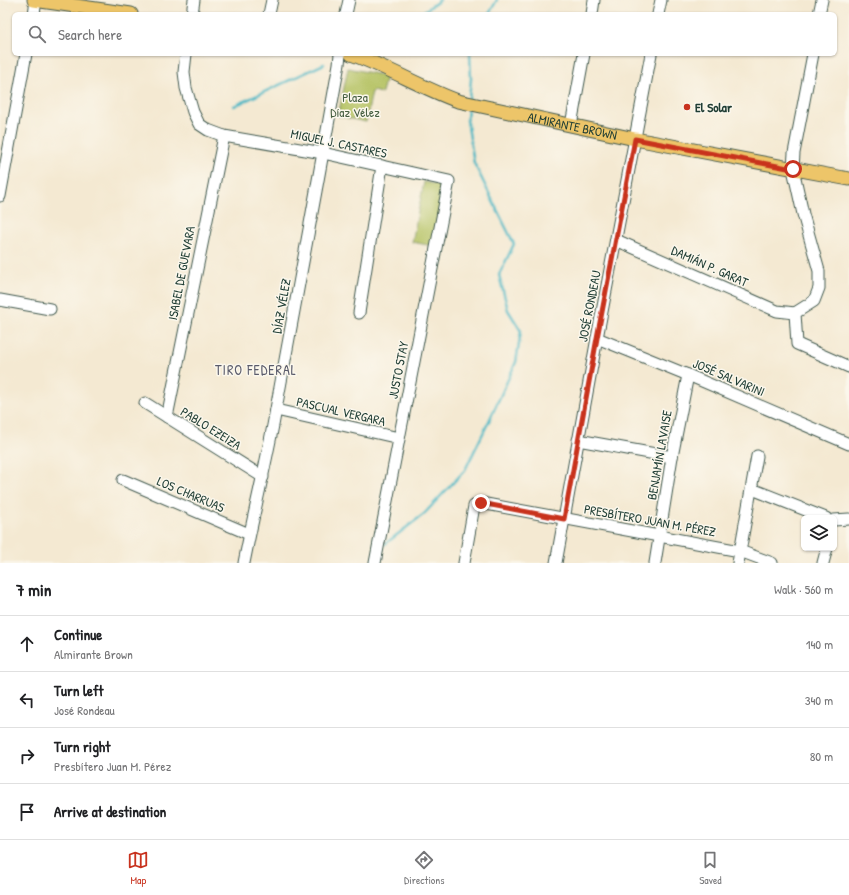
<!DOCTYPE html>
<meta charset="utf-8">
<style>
body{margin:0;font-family:"Patrick Hand",sans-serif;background:#f6f6f6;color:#202124}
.controls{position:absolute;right:12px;bottom:12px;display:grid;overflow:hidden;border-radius:6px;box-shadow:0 1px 3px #0004}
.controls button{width:36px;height:36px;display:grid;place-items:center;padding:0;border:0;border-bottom:1px solid #e0e0e0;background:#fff;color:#202124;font:20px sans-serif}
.stop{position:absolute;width:12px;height:12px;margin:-9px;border:3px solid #c8321e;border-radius:50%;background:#fff}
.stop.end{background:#c8321e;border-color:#fff;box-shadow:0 1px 4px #0008}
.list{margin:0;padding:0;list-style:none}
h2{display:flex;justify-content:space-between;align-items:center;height:52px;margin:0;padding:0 16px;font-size:17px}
h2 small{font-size:13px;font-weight:400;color:#757577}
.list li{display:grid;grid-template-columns:26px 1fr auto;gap:12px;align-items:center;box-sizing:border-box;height:56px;padding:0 16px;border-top:1px solid #e0e0e0}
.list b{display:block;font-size:15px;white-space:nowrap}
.list p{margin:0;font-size:13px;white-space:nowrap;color:#757577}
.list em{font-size:13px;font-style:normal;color:#757577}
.icon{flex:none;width:22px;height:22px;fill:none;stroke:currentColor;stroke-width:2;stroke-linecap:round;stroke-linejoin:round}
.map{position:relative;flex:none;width:849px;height:563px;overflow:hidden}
.search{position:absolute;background:#fff;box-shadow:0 1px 3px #0004;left:12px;right:12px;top:12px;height:44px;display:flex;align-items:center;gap:10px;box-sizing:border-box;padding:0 14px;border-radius:6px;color:#757577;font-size:15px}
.sheet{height:276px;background:#fff}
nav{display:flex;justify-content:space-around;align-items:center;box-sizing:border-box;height:56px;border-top:1px solid #e0e0e0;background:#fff;font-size:11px;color:#757577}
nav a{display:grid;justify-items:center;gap:2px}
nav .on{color:#c8321e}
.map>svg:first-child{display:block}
</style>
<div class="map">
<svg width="849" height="563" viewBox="0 0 849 563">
<rect width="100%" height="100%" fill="#fbf7ec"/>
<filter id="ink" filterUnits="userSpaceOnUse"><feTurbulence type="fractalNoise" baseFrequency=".025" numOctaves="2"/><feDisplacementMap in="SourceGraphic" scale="8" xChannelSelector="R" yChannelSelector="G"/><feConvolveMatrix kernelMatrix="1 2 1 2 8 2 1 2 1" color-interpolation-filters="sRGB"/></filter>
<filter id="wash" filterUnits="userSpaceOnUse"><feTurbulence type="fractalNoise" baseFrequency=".012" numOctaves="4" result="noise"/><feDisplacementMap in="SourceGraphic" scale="16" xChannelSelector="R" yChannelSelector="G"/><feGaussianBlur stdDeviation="0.9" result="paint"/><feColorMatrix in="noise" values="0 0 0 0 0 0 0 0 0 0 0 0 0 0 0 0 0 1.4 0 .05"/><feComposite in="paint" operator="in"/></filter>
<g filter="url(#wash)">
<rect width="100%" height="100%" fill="#f4e9d2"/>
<g fill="#b6c365" stroke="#6a804c">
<polygon points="348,68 386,76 382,93 372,91 366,122 338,116"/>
<polygon points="424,182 446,186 433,246 412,242"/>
</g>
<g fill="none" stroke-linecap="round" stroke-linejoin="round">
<g stroke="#4bb8c5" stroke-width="2.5">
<polyline points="420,14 440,0"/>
<polyline points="489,14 497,0"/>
<polyline points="469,99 471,79 470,54"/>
<polyline points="234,106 324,64"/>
<polyline points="385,544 424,514 465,470 489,421 516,362 521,331 508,310 499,275 514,244 474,163 467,120 468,108"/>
</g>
</g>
</g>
<g filter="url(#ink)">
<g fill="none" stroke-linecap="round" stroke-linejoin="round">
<g stroke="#3f574c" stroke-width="13">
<g id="minor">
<polyline points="34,14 36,0"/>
<polyline points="192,14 194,0"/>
<polyline points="269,14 272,0"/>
<polyline points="346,14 349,0"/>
<polyline points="592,14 594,0"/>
<polyline points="658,14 661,0"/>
<polyline points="819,14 822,0"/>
<polyline points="186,54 184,72 186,88 193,112 199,124 208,130 224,136 323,153 449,181 375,563"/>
<polyline points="571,125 584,54"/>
<polyline points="0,196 26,54"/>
<polyline points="616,240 777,311 795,313"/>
<polyline points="0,300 50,309"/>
<polyline points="359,313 382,166"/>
<polyline points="795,313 814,301 819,288 819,271 803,214 793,169 794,153 813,54"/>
<polyline points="795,313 797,344 849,367"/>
<polyline points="597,338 688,375 849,444"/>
<polyline points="145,403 263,477"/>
<polyline points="276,410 399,438"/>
<polyline points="167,417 224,136"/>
<polyline points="578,440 672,457"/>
<polyline points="123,480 249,534"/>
<polyline points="752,489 826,518"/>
<polyline points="834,520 849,519"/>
<path d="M244,563C254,511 267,461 276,409C298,294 318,179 339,64L340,54"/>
<polyline points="464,563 474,506 481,503 740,551 772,563"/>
<polyline points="556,563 597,338 651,54"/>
<polyline points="655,563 672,457 688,375"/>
<polyline points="738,563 757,456"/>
<polyline points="823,563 827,548"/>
</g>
</g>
<g stroke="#3f574c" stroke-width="15">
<g id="major">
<polyline points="34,0 131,14"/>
<path id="s1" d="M351,54C388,67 422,88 458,101L635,139L849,179"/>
</g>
</g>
<use href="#minor" stroke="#fff" stroke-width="11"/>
<use href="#major" stroke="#edc569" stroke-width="13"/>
</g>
</g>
<g fill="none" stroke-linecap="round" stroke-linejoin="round" filter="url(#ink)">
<polyline stroke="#c8321e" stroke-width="5" points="481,503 564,519 597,338 635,139 793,169"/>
</g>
<circle fill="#c8321e" stroke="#fbf7ec" stroke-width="1.5" cx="687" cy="107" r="4"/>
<g text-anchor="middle" stroke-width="3" stroke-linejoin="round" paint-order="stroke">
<g font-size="13" fill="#455e40" stroke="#fbf7ec">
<text x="355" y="102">Plaza<tspan x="355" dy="15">Díaz Vélez</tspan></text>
</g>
<g font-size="13" font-weight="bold" fill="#1f3d34" stroke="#fbf7ec" text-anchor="start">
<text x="695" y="112">El Solar</text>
</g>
<g font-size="13" fill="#1f3d34" stroke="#fbf7ec">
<text dy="5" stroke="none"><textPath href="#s1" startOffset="234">ALMIRANTE BROWN</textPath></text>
<text transform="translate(339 143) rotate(12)" y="5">MIGUEL J. CASTARES</text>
<text transform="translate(710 266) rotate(24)" y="5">DAMIÁN P. GARAT</text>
<text transform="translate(181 273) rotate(-79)" y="5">ISABEL DE GUEVARA</text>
<text transform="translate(281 306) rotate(-80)" y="5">DÍAZ VÉLEZ</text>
<text transform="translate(589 306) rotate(-79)" y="5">JOSÉ RONDEAU</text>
<text transform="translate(398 370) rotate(-79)" y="5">JUSTO STAY</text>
<text transform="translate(729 377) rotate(23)" y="5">JOSÉ SALVARINI</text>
<text transform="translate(341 411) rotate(13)" y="5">PASCUAL VERGARA</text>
<text transform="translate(211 428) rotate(32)" y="5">PABLO EZEIZA</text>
<text transform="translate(659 455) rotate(-80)" y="5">BENJAMÍN LAVAISE</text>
<text transform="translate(191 494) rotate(23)" y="5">LOS CHARRUAS</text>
<text transform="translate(650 520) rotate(10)" y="5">PRESBÍTERO JUAN M. PÉREZ</text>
</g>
<g font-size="14" letter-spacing="1" fill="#5a5b6b" stroke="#fbf7ec">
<text x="256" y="375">TIRO FEDERAL</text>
</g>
</g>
</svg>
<div class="controls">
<button><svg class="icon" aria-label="layers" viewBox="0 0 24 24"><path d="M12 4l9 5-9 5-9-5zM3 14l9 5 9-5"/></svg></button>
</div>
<div class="stop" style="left:793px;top:169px"></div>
<div class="stop end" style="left:481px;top:503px"></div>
<div class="search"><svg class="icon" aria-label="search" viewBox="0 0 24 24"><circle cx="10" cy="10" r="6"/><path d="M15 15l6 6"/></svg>Search here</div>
</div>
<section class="sheet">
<h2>7 min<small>Walk · 560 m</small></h2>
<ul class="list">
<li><svg class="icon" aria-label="ahead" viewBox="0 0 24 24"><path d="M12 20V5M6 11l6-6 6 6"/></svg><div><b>Continue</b><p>Almirante Brown</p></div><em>140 m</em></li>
<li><svg class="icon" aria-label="left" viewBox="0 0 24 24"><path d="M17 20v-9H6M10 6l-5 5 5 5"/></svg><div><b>Turn left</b><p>José Rondeau</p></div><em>340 m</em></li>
<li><svg class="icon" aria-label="right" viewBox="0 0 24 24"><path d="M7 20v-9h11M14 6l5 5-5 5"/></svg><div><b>Turn right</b><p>Presbítero Juan M. Pérez</p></div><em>80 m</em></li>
<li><svg class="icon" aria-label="arrive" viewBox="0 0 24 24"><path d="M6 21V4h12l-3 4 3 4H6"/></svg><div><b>Arrive at destination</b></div></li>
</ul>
</section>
<nav>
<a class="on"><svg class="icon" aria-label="map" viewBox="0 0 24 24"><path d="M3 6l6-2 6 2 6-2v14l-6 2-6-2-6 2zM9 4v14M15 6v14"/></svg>Map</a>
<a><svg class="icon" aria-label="directions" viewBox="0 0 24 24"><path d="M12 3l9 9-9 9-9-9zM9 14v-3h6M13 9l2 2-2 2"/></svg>Directions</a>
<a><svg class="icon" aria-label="saved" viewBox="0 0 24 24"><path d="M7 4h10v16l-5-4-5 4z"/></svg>Saved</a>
</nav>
